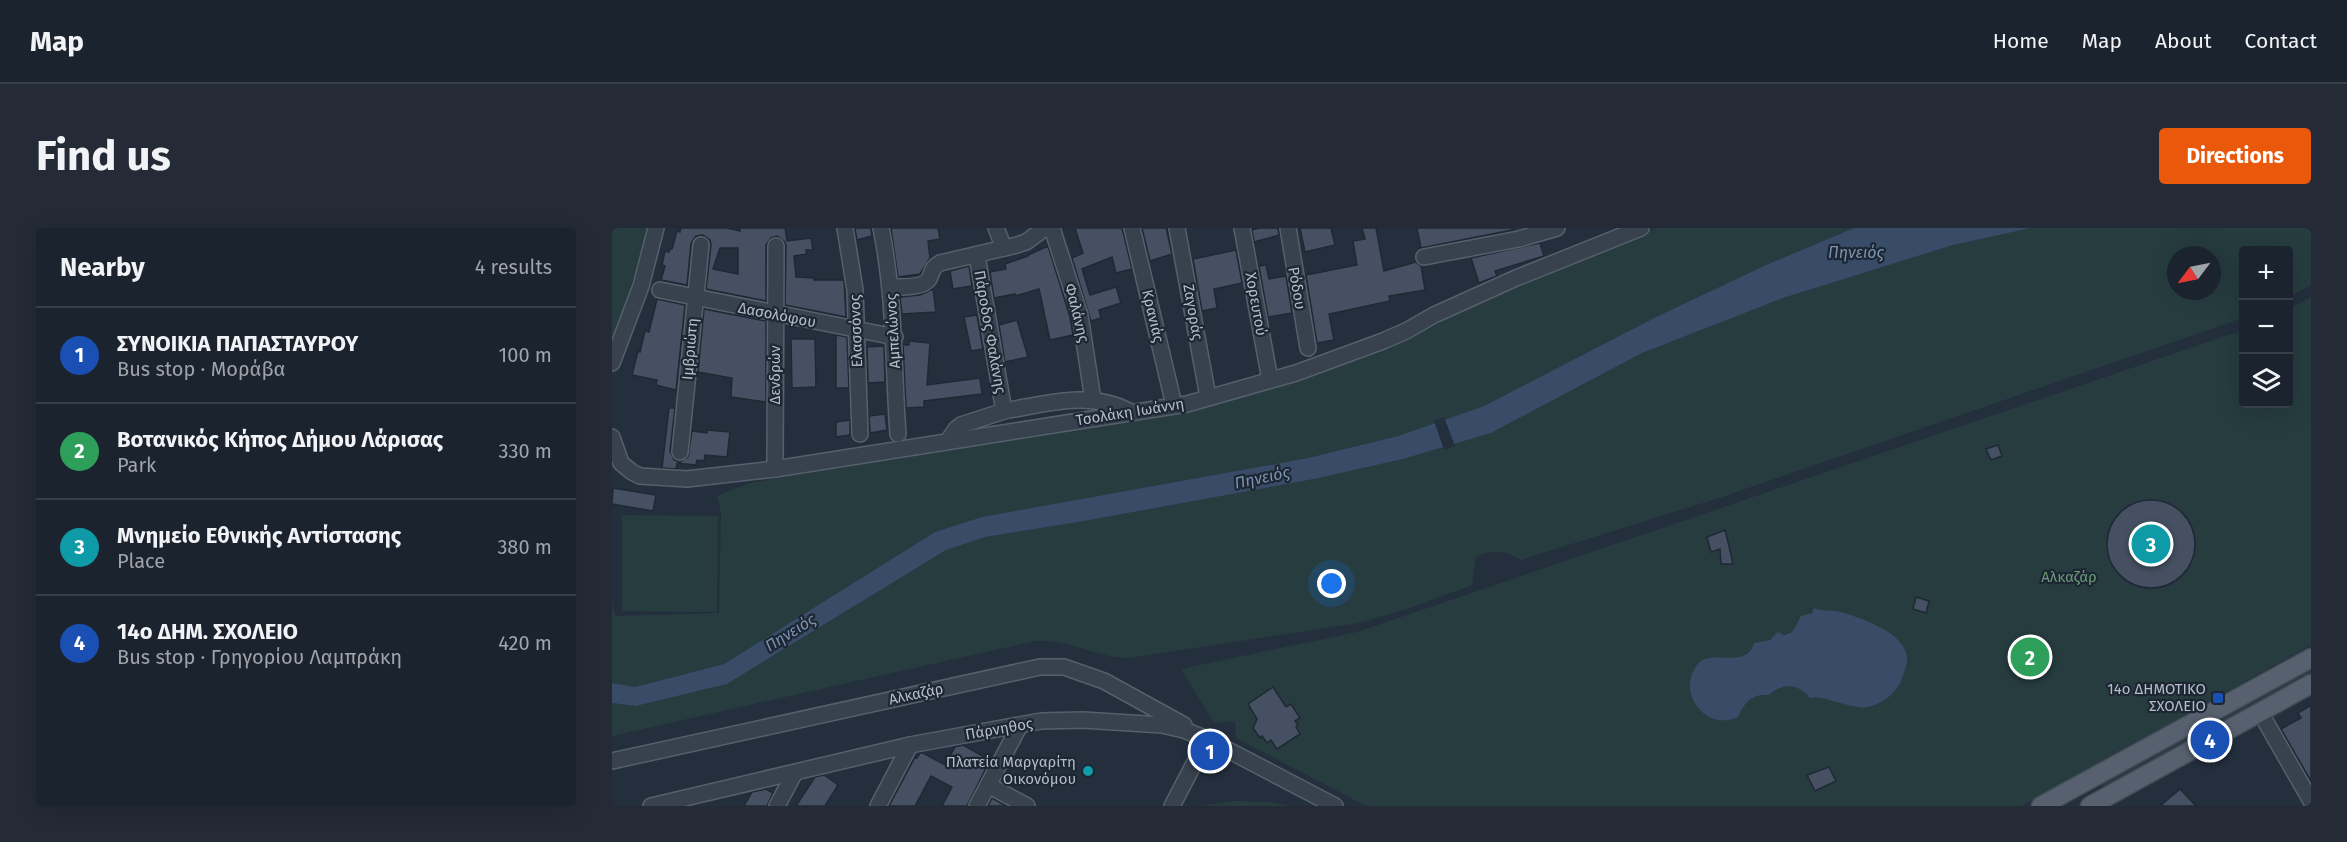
<!DOCTYPE html>
<meta charset="utf-8">
<style>
body{margin:0;font-family:"Fira Sans",sans-serif;background:#242b36;color:#f1f3f6}
.controls{position:absolute;right:18px;top:18px;display:grid;overflow:hidden;border-radius:6px;box-shadow:0 6px 24px #0002}
.controls button{width:54px;height:54px;display:grid;place-items:center;padding:0;border:0;border-bottom:2px solid #39404a;background:#1b232e;color:#f1f3f6;font:30px sans-serif}
.compass{position:absolute;left:1555px;top:18px;width:54px;height:54px;border-radius:50%;background:#1b232e;box-shadow:0 6px 24px #0002;rotate:238deg}
.you{position:absolute;left:720px;top:356px;width:21px;height:21px;margin:-15px;border:4px solid #fff;border-radius:50%;background:#1a73e8;box-shadow:0 0 0 9px #1a73e833}
.badge{display:grid;place-items:center;width:39px;height:39px;border-radius:50%;background:#ea580c;color:#fff;font-size:20px;font-weight:700}
.pin{position:absolute;translate:-50% -50%;border:3px solid #fff;box-shadow:0 2px 6px #0006}
.list{margin:0;padding:0;list-style:none}
h2{display:flex;justify-content:space-between;align-items:center;height:78px;margin:0;padding:0 24px;font-size:26px}
h2 small{font-size:20px;font-weight:400;color:#a0a4aa}
.list li{display:grid;grid-template-columns:39px 1fr auto;gap:18px;align-items:center;box-sizing:border-box;height:96px;padding:0 24px;border-top:2px solid #39404a}
.list b{display:block;font-size:22px;white-space:nowrap}
.list p{margin:0;font-size:20px;white-space:nowrap;color:#a0a4aa}
.list em{font-size:20px;font-style:normal;color:#a0a4aa}
.icon{flex:none;width:33px;height:33px;fill:none;stroke:currentColor;stroke-width:2;stroke-linecap:round;stroke-linejoin:round}
.map{position:relative;flex:none;width:1699px;height:578px;overflow:hidden;border-radius:6px}
header{display:flex;align-items:center;gap:36px;box-sizing:border-box;height:84px;padding:0 30px;background:#1b232e;border-bottom:2px solid #39404a}
header strong{font-size:28px}
nav{display:flex;gap:33px;margin-inline-start:auto;font-size:21px}
.intro{display:flex;align-items:center;justify-content:space-between;box-sizing:border-box;height:144px;padding:0 36px}
h1{margin:0;font-size:42px}
.button{padding:15px 27px;border-radius:6px;background:#ea580c;color:#fff;font-size:21px;font-weight:700}
main{display:flex;gap:36px;padding:0 36px}
aside{flex:1;background:#1b232e;border-radius:6px;box-shadow:0 6px 24px #0002}
.map>svg:first-child{display:block}
</style>
<header>
<strong>Map</strong>
<nav><a>Home</a><a>Map</a><a>About</a><a>Contact</a></nav>
</header>
<div class="intro"><h1>Find us</h1><a class="button">Directions</a></div>
<main>
<aside>
<h2>Nearby<small>4 results</small></h2>
<ul class="list">
<li><span class="badge" style="background:#1a4fb4">1</span><div><b>ΣΥΝΟΙΚΙΑ ΠΑΠΑΣΤΑΥΡΟΥ</b><p>Bus stop · Μοράβα</p></div><em>100 m</em></li>
<li><span class="badge" style="background:#2e9e5b">2</span><div><b>Βοτανικός Κήπος Δήμου Λάρισας</b><p>Park</p></div><em>330 m</em></li>
<li><span class="badge" style="background:#0f9aa8">3</span><div><b>Μνημείο Εθνικής Αντίστασης</b><p>Place</p></div><em>380 m</em></li>
<li><span class="badge" style="background:#1a4fb4">4</span><div><b>14ο ΔΗΜ. ΣΧΟΛΕΙΟ</b><p>Bus stop · Γρηγορίου Λαμπράκη</p></div><em>420 m</em></li>
</ul>
</aside>
<div class="map">
<svg width="1699" height="578" viewBox="0 0 1699 578">
<rect width="100%" height="100%" fill="#242f3e"/>
<g fill="#263c3f" fill-rule="evenodd">
<polygon points="0,0 38,0 0,115"/>
<polygon points="1044,0 1242,0 1154,37 1044,89 872,178 786,208 696,230 370,289 323,304 112,436 23,459 0,455 0,375 3,388 107,385 109,285 105,268 137,255 552,184 787,108 818,100 870,72"/>
<path d="M1419,0H1699V57L1677,69L1676,22H1632L1631,90L1110,269L909,332C893,322 882,322 864,328L860,357L795,381L747,395L517,430C483,430 458,410 423,413L0,508V475L24,478L115,456L334,322L373,309L472,293L702,251L791,231L879,205L1030,125L1171,70L1341,17ZM1564,27H1600V63H1564Z"/>
<path d="M1699,69V417L1410,578H754L624,510L623,493L602,495L569,441L745,404L1631,102L1632,176H1676L1677,81ZM1222,382L1256,394L1283,409L1294,438C1286,459 1282,466 1262,478L1204,469L1182,458L1168,459L1157,467C1138,466 1129,478 1118,492L1092,487L1098,430C1114,430 1136,434 1142,415L1153,414L1162,409L1180,404L1187,390L1202,383Z"/>
<polygon points="10,287 106,288 105,384 10,383"/>
<polygon points="1699,438 1699,447 1492,560 1489,554"/>
<polygon points="619,573 659,574 678,578 590,578"/>
</g>
<g fill="#394c67">
<polygon points="1242,0 1419,0 1341,17 1171,70 1030,125 879,205 791,231 702,251 472,293 373,309 334,322 115,456 24,478 0,475 0,455 23,459 112,436 323,304 370,289 696,230 786,208 872,178 1044,89 1154,37"/>
<path d="M1202,380C1212,384 1220,381 1229,384C1249,390 1291,404 1295,428C1296,437 1291,447 1288,455C1283,466 1268,477 1256,479C1238,482 1210,466 1198,470C1187,456 1171,454 1157,467C1139,466 1133,474 1126,489C1094,504 1064,465 1085,437C1098,419 1134,443 1142,415L1158,412L1166,404L1172,407L1180,404L1189,388L1200,385Z"/>
</g>
<polygon fill="#242f3e" points="832,189 843,218 832,222 822,193"/>
<g fill="#455162" stroke="#1f2835" stroke-width="1.5" fill-rule="evenodd">
<path d="M69,0H115L128,3V0H173L175,13L199,10L201,22H194L195,26L182,28L184,49L202,50V52H232L234,89L173,77L174,17L172,13L165,8L159,10L154,17V73L94,61L99,17L98,12L91,7L84,8L79,15L75,57L49,52L53,38L50,37L53,23L57,24L58,21H60L65,3L68,4ZM108,20H126V46L101,41Z"/>
<polygon points="243,0 259,0 260,8 245,12"/>
<polygon points="279,0 326,0 328,11 316,13 318,30 308,46 286,49"/>
<polygon points="463,0 510,0 520,41 504,45 500,29 470,41 478,67 504,59 509,75 487,82 489,90 479,93 460,30 471,25"/>
<polygon points="530,0 554,0 560,26 538,33"/>
<polygon points="647,0 666,0 667,7 642,14 640,2"/>
<polygon points="688,0 719,0 723,17 693,24"/>
<polygon points="750,0 764,0 772,43 804,34 809,38 813,62 777,68 778,73 717,86 722,112 705,115 694,47 745,37 741,13 753,11"/>
<polygon points="805,0 900,0 900,2 809,20"/>
<polygon points="928,15 932,28 883,43 885,48 867,55 859,30"/>
<polygon points="436,18 458,89 461,107 438,112 427,61 403,68 403,66 382,70 378,44 394,41 393,36 416,28 416,27"/>
<polygon points="624,22 630,55 602,61 605,80 590,83 581,31"/>
<polygon points="654,37 657,51 674,48 680,85 656,89 647,38"/>
<polygon points="357,38 360,58 341,61 338,43"/>
<polygon points="321,61 324,84 290,86 288,69 308,67"/>
<polygon points="45,71 73,77 64,162 44,157 45,152 20,147 26,123 28,124 33,103 37,104"/>
<polygon points="92,81 154,93 154,174 119,169 120,150 86,144"/>
<polygon points="365,87 371,121 359,123 352,89"/>
<polygon points="405,92 416,129 393,134 387,97"/>
<polygon points="224,107 235,109 237,160 224,160"/>
<polygon points="179,111 203,111 204,159 180,160"/>
<polygon points="297,113 318,115 315,157 368,150 370,166 312,173 312,179 294,180 291,117 297,117"/>
<polygon points="272,118 273,154 256,155 255,119"/>
<polygon points="57,180 63,180 58,223 62,232 68,234 76,229 80,203 95,205 95,202 118,204 115,229 93,227 92,233 85,232 84,237 65,235 64,241 50,240"/>
<polygon points="273,186 275,202 258,205 257,188"/>
<polygon points="238,192 238,207 224,209 224,194"/>
<polygon points="1386,217 1390,228 1379,232 1374,221"/>
<polygon points="1,260 44,267 41,283 0,276"/>
<circle cx="1539" cy="316" r="44"/>
<polygon points="1113,302 1117,318 1121,336 1109,336 1108,321 1099,324 1095,309"/>
<polygon points="1304,369 1317,373 1314,385 1301,381"/>
<polygon points="661,459 674,479 679,476 688,490 683,493 686,497 684,499 688,506 665,521 659,512 655,515 650,508 648,510 641,500 645,491 636,476"/>
<polygon points="1699,477 1699,553 1669,501 1689,490 1686,485"/>
<polygon points="351,517 378,532 355,578 330,578 340,559 319,548 303,578 277,578 303,529 305,530 308,525 311,525 333,537 343,519"/>
<polygon points="1217,539 1224,553 1203,563 1195,547"/>
<polygon points="212,547 226,557 213,578 184,578 203,549"/>
<polygon points="154,561 161,565 155,578 132,578 140,564"/>
<polygon points="1568,561 1584,578 1548,578"/>
<polygon points="380,570 394,578 376,578"/>
</g>
<g fill="none" stroke-linecap="round" stroke-linejoin="round">
<g stroke="#565f6c" stroke-width="18">
<g id="minor">
<polyline points="233,0 243,62 248,206"/>
<path d="M269,0C283,68 281,137 286,206"/>
<polyline points="384,0 392,20"/>
<polyline points="440,0 468,87 481,172"/>
<polyline points="520,0 562,177"/>
<polyline points="565,0 596,169"/>
<polyline points="630,0 658,152"/>
<polyline points="676,0 696,120"/>
<polyline points="812,29 907,11 945,0"/>
<path d="M278,59C288,59 312,60 317,51C321,43 319,40 328,35L405,17L414,14L433,0"/>
<polyline points="48,62 283,109"/>
<polyline points="0,135 29,58 44,0"/>
<path d="M392,183C433,176 478,162 517,183"/>
<polyline points="0,209 9,235 20,244 28,248 75,251 163,241 575,176 684,145 771,113 794,103 822,87 904,50 1029,0"/>
<polyline points="335,214 344,201 349,197 392,183 365,28"/>
<polyline points="68,224 89,17"/>
<polyline points="163,241 164,18"/>
<polyline points="1648,484 1699,573"/>
<polyline points="0,533 428,439 452,439 492,453 572,497"/>
<polyline points="376,557 415,578"/>
<polyline points="39,578 298,517 429,493 471,492 550,497 572,502 595,511 723,578"/>
<polyline points="165,578 182,546"/>
<polyline points="266,578 298,517"/>
<polyline points="365,578 408,497"/>
<polyline points="560,578 595,511"/>
</g>
</g>
<g stroke="#414a57" stroke-width="21">
<g id="major">
<polyline points="1429,578 1699,430"/>
<polyline points="1478,578 1699,456"/>
</g>
</g>
<use href="#minor" stroke="#38414e" stroke-width="15"/>
<use href="#major" stroke="#56606e" stroke-width="18"/>
</g>
<rect fill="#1a4fb4" stroke="#1d2633" stroke-width="2" x="1600" y="464" width="12" height="12" rx="3"/>
<circle fill="#0f9aa8" stroke="#1d2633" stroke-width="2" cx="476" cy="543" r="6"/>
<g text-anchor="middle" stroke-width="4.5" stroke-linejoin="round" paint-order="stroke">
<g font-size="15" fill="#b4bcc9" stroke="#1d2633">
<text transform="translate(685 60) rotate(80)" y="5">Ρόδου</text>
<text transform="translate(644 76) rotate(80)" y="5">Χορευτού</text>
<text transform="translate(581 84) rotate(80)" y="5">Ζαγοράς</text>
<text transform="translate(465 85) rotate(76)" y="5">Φαλάνης</text>
<text transform="translate(165 87) rotate(11)" y="5">Δασολόφου</text>
<text transform="translate(541 88) rotate(77)" y="5">Κρανιάς</text>
<text transform="translate(244 103) rotate(-92)" y="5">Ελασσόνος</text>
<text transform="translate(281 103) rotate(-93)" y="5">Αμπελώνος</text>
<text transform="translate(378 104) rotate(80)" y="5">Πάροδος Φαλάνης</text>
<text transform="translate(78 121) rotate(-85)" y="5">Ιμβριώτη</text>
<text transform="translate(163 147) rotate(-90)" y="5">Δενδρών</text>
<text transform="translate(518 184) rotate(-9)" y="5">Τσολάκη Ιωάννη</text>
<text transform="translate(304 466) rotate(-12)" y="5">Αλκαζάρ</text>
<text transform="translate(387 501) rotate(-10)" y="5">Πάρνηθος</text>
</g>
<g font-size="15" fill="#6b9a76" stroke="#1d2633">
<text x="1457" y="354">Αλκαζάρ</text>
</g>
<g font-size="15" fill="#b4bcc9" stroke="#1d2633" text-anchor="end">
<text x="1594" y="466">14ο ΔΗΜΟΤΙΚΟ<tspan x="1594" dy="17">ΣΧΟΛΕΙΟ</tspan></text>
<text x="464" y="539">Πλατεία Μαργαρίτη<tspan x="464" dy="17">Οικονόμου</tspan></text>
</g>
<g font-size="16" font-style="italic" fill="#7c92b1" stroke="#1d2633">
<text x="1244" y="30">Πηνειός</text>
<text transform="translate(650 249) rotate(-12)" y="6">Πηνειός</text>
<text transform="translate(178 404) rotate(-32)" y="6">Πηνειός</text>
</g>
</g>
</svg>
<div class="controls">
<button>+</button>
<button>−</button>
<button><svg class="icon" aria-label="layers" viewBox="0 0 24 24"><path d="M12 4l9 5-9 5-9-5zM3 14l9 5 9-5"/></svg></button>
</div>
<svg class="compass" viewBox="-18 -18 36 36"><path d="M0-13l5 13h-10z" fill="#e53935"/><path d="M0 13l5-13h-10z" fill="#a0a4aa"/></svg>
<div class="you"></div>
<div class="pin badge" style="left:598px;top:523px;background:#1a4fb4">1</div>
<div class="pin badge" style="left:1418px;top:429px;background:#2e9e5b">2</div>
<div class="pin badge" style="left:1539px;top:316px;background:#0f9aa8">3</div>
<div class="pin badge" style="left:1598px;top:512px;background:#1a4fb4">4</div>
</div>
</main>
